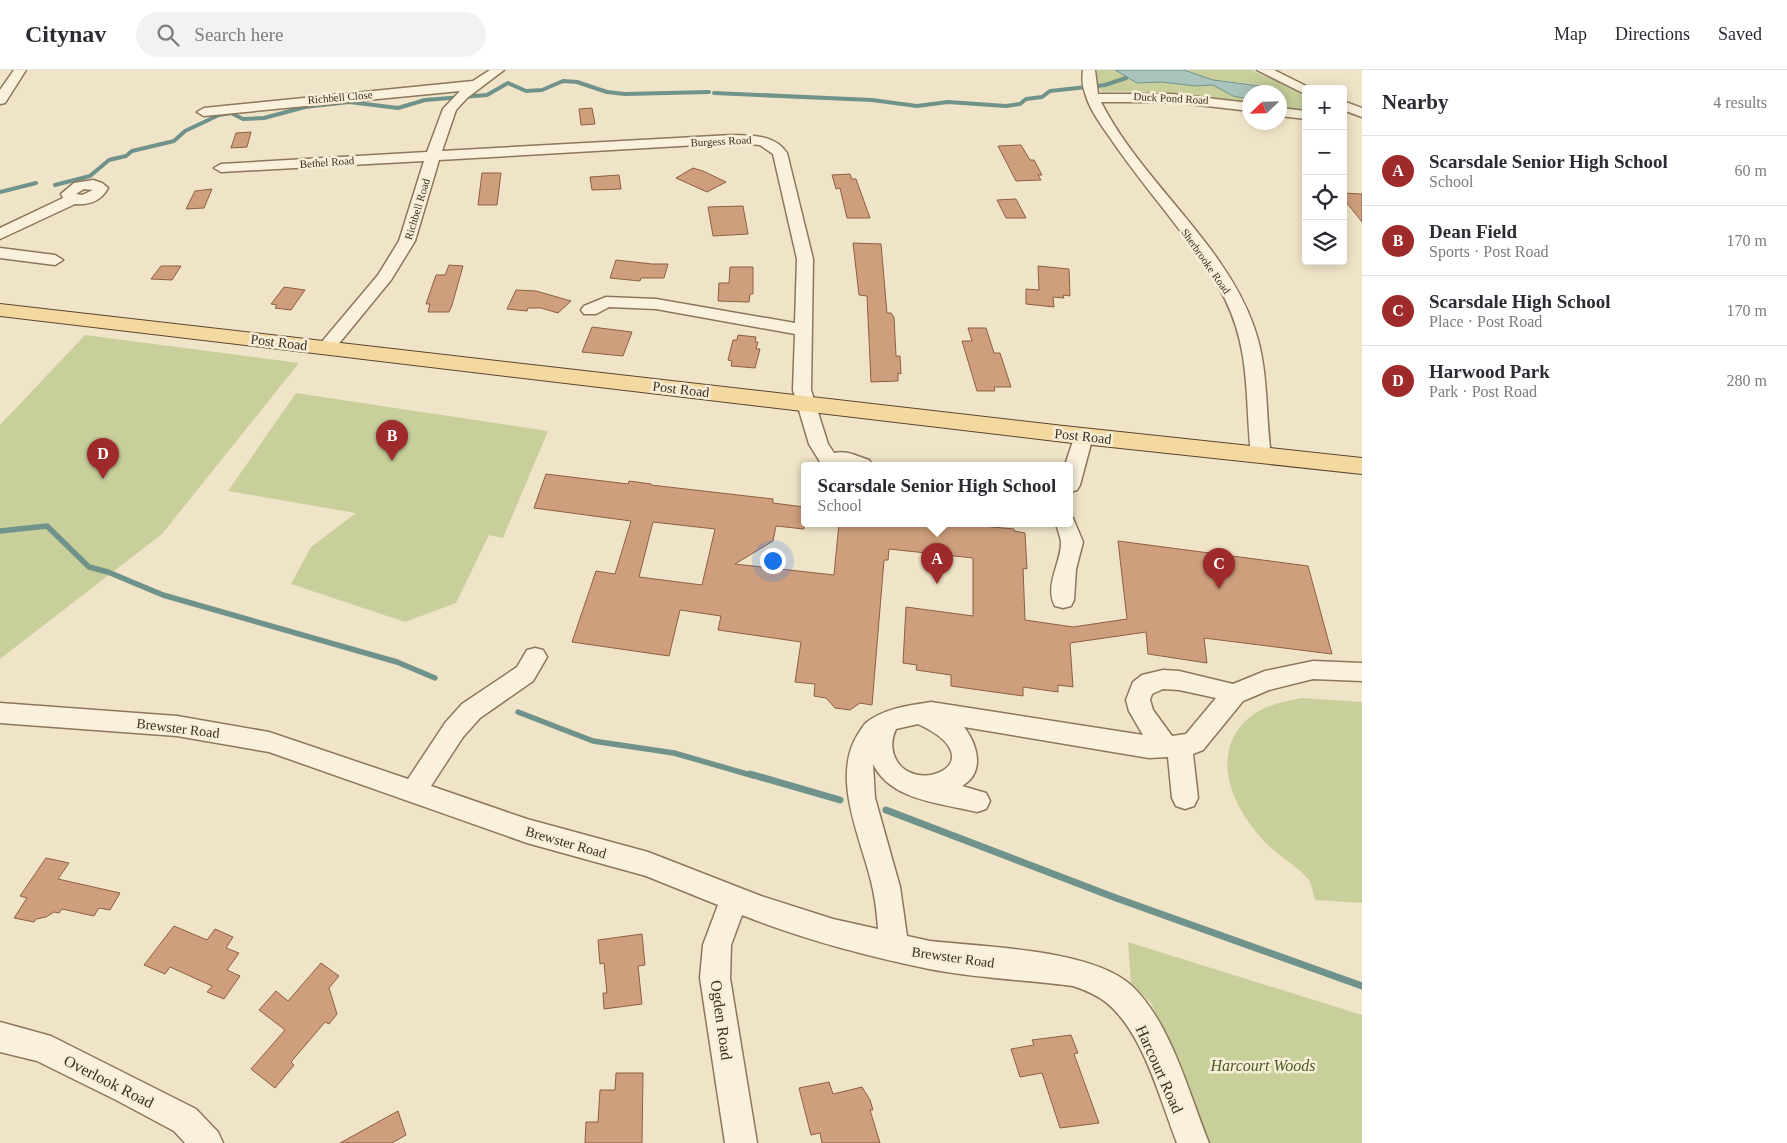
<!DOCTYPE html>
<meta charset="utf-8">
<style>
body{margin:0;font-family:Georgia,serif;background:#f2f2f3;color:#2b2b33}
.controls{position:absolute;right:15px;top:15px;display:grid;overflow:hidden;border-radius:5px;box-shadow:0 2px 12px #0003}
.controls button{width:45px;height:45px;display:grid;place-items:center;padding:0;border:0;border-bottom:1px solid #e1e1e2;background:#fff;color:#2b2b33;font:25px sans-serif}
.compass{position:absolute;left:1242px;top:15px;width:45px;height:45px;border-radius:50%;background:#fff;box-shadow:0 2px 12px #0003;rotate:247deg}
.you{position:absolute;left:772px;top:490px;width:18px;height:18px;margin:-12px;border:4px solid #fff;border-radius:50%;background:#1a73e8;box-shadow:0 0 0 8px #1a73e833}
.badge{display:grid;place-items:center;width:32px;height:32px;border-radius:50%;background:#9e2a2b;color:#fff;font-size:16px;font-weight:700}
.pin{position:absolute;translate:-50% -41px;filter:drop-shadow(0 1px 2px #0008)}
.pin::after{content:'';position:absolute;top:26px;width:18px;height:15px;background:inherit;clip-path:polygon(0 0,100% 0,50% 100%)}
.popup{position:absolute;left:801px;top:392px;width:272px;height:65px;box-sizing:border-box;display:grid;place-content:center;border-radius:5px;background:#fff;filter:drop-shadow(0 1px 4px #0005);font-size:16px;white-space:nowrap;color:#7c7c81}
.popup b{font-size:19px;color:#2b2b33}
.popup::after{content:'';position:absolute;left:50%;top:100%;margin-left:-10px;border:10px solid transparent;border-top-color:#fff}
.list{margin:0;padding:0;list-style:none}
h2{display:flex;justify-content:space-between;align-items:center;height:65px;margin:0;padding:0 20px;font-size:21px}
h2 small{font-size:16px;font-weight:400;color:#7c7c81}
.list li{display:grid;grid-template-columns:32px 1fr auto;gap:15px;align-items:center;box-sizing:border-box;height:70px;padding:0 20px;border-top:1px solid #e1e1e2}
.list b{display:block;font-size:19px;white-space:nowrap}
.list p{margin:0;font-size:16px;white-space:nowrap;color:#7c7c81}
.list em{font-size:16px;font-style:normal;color:#7c7c81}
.icon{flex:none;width:28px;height:28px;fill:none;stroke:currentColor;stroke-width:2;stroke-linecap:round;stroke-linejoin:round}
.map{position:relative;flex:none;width:1362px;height:1073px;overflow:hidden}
header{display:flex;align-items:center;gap:30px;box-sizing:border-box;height:70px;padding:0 25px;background:#fff;border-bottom:1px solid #e1e1e2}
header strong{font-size:24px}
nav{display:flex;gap:28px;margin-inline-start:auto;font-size:18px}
.search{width:350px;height:45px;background:#f2f2f3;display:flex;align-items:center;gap:12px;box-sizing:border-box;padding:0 18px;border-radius:28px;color:#7c7c81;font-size:19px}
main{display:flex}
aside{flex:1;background:#fff}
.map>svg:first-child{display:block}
</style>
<header>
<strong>Citynav</strong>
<div class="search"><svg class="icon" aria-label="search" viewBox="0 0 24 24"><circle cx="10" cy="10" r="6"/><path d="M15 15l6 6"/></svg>Search here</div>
<nav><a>Map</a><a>Directions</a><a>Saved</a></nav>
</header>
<main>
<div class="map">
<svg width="1362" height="1073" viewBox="0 0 1362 1073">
<rect width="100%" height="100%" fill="#f0e4c8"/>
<g fill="#c9cf9b">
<path d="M1097,0H1115L1137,13L1161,12L1196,16L1216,15L1233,26L1249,29V34C1200,25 1153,20 1103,22L1097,17Z"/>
<polygon points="1184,0 1251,0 1306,24 1306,42 1280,39 1280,22 1269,22 1275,17 1272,16 1213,10"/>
<polygon points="85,265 299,293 162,464 0,589 0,355"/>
<polygon points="296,323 548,361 503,468 489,465 456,533 405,552 291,514 311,477 356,443 228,421"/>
<path d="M1302,628L1362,632V833L1315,830C1313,824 1312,814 1308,809C1299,798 1281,787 1270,777C1243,751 1215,706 1233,668C1247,640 1273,633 1302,628Z"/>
<polygon points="1128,872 1362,945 1362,1073 1210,1073 1151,933 1131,913"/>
</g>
<polygon fill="#a9c4bc" stroke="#6f938a" points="1115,0 1184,0 1213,10 1275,18 1269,22 1250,22 1249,29 1233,26 1213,15 1196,16 1161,12 1137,13"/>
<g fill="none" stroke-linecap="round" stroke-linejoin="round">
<g stroke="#6f938a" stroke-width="4">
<polyline points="714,23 872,30 917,36 948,32 1006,36 1020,34 1026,29 1042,27 1050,21 1105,15 1126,8"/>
<polyline points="55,115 90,106 109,90 126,86 132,81 174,71 185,61 219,45 231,43 243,49 264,48 305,37 349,32 398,38 425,30 487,25 508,13 526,21 542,20 563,11 577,12 607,22 625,24 709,22"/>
<polyline points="0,122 36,113"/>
</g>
<g stroke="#6f938a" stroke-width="5.5">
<polyline points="0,461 47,456 89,497 108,502 163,525 397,592 435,608"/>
<polyline points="518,642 593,671 674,683 754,706"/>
</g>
<g stroke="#6f938a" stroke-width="7">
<polyline points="750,704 840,730"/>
<polyline points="886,740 1116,828 1362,916"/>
</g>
</g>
<g fill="#cf9f7d" stroke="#8d5f41" fill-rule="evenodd">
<polygon points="592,38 595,54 581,55 579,39"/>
<polygon points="251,62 247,77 231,78 236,63"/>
<polygon points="1021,75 1030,90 1034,90 1042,105 1038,105 1041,110 1016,111 998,76"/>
<polygon points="693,98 703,101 726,112 707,122 676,108"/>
<polygon points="482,103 501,103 497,135 478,135"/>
<polygon points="850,104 852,109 856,109 870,148 847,148 840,118 836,119 832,105"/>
<polygon points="619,105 621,119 592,120 590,107"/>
<polygon points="212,119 204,138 186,139 195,121"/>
<polygon points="1343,123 1362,124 1362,152 1343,128"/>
<polygon points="1016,129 1026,148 1006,148 997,130"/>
<polygon points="743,136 748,164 713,166 708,137"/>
<polygon points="853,173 881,174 887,243 891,243 894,247 896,286 900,286 901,304 898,303 898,311 871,312 867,226 859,225"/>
<polygon points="616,190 652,194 668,194 664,208 641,208 640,211 610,208"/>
<polygon points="449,195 463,196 452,235 449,242 428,242 430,234 426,234 436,205 445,205"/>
<polygon points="161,196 181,196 172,210 151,209"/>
<polygon points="1038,196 1069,199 1070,226 1063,225 1064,228 1053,227 1054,237 1026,234 1026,219 1039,220"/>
<polygon points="730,197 753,197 753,224 750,224 749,232 718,231 719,213 729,213"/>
<polygon points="284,217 305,220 291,240 275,238 277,235 271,234"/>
<polygon points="516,220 536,221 571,231 558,243 541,238 528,238 527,241 507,239"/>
<polygon points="592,257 632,262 623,286 582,282"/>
<polygon points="968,258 986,258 994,283 1000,283 1011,317 994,317 995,321 977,321 962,271 972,271"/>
<polygon points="738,265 756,267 755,272 758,272 756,279 760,279 755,298 731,296 732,291 728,290 733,270 737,270"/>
<path d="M546,404L628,414L629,411L651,414V415L773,429V433L804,437V459L776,456L773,471L735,494L834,505L839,453H949L1014,459V461L1025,463L1027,499L1023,498L1025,550L1073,557L1127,549L1118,471L1308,496L1332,584L1204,568L1207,593L1148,584L1146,562L1070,573L1073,617L1058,615V622L1023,617V626L951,616V605L916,600L917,595L903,593L906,537L973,546V488L889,479L888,490H884L872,635L860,633L850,640L835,638L826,628L814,626L815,614L795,612L801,572L718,560L721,546L680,540L669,586L572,572L596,501L615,504L631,451L534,438ZM653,452L715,459L702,515L639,507Z"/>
<polygon points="46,788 69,793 58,809 120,823 110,840 99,838 94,846 62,839 59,843 54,842 46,847 36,849 34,852 14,848 27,828 20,826"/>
<polygon points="174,856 207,870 215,859 233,867 226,878 239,883 227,900 240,906 224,929 207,922 212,916 170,897 165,904 144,895"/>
<polygon points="642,864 645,895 638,896 642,934 604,939 603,923 607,923 604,893 600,894 598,870"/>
<polygon points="321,893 339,906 329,918 337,944 329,954 325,952 291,992 294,995 275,1018 251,999 285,960 259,940 276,921 288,931"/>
<polygon points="1071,965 1078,983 1074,984 1099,1053 1060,1058 1042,1003 1020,1007 1011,979 1034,975 1032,970"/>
<polygon points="616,1003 643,1003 642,1073 585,1073 586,1052 598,1052 600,1020 615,1020"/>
<polygon points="829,1012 833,1024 862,1017 870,1030 873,1040 870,1040 880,1073 822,1073 820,1063 811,1065 799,1018"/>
<polygon points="398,1041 406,1065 392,1073 340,1073"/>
</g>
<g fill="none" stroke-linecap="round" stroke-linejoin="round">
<g stroke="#8d765c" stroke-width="3">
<g id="minor">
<polygon points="14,0 26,0 5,33 0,34 0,20"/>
<path d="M490,0H504L467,28L456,40L442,81L732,65C753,66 774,64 787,83L813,189L811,320L828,374L834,383C846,380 857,386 869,390L872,395H822L809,374L793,320L795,264L656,239L609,237L596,244H584L581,240L584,236L606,227L656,229L795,253L797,189L773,84L760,75L732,73L439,90L415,171L391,210L332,282H320L317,278L320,274L378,205L399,171L424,91L221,102L214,98L221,94L427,82L443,39L460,21L204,46L197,42L204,38L473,11Z"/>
<path d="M1083,0H1095L1098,24H1172L1250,33V41L1172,32H1101C1141,111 1225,173 1254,257C1269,299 1265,342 1271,385L1268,390L1261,392L1254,390L1251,385C1245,329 1251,282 1225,229C1195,172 1149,125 1113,72C1102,56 1090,41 1085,23C1082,15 1082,8 1083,0Z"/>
<polygon points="1257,0 1274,0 1312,19 1306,19 1306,23 1301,22"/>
<polygon points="1343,31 1362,38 1362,47 1343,40"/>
<polygon points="1280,38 1306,41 1306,49 1280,46"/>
<path d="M93,110L102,113L108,118C101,131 90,135 75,134L0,169V158L63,128L61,124L74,113ZM84,119L93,120L82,125L76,124Z"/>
<polygon points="0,178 55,185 63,190 55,195 0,188"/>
<polygon points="1083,360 1090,362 1093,366 1080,415 1077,420 1070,422 1070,395 1065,395 1076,362"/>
<path d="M1070,447L1073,448L1083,472L1076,499L1074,530L1071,536L1063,538L1055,536C1044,516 1061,493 1061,473C1061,467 1057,459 1056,453H1070Z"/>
<path d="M535,578L543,580L547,587L533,611L480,648L463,667L431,716L527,749L648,782L761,826L833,849L878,859C877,843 875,827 871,811C860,766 831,707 858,664C861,660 863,655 867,652C886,638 907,636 931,632L1143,665L1129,641L1126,630L1133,612L1142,605L1163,600L1179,601L1233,614L1265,601L1313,591L1362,593V611L1313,609L1269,620L1243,631L1203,680L1193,684L1198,728L1194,736L1185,739L1176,736L1172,728L1168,687L1149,688L964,657C977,674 986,702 962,716L986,723L990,731L986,739L977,742C941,733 891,731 873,694L875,728L900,817L907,866L930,871C983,877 1093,879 1132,916C1171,953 1189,1024 1209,1073H1177C1160,1030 1144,964 1107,933C1097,925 1085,920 1073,916C1025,910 976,908 929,899C866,886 802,869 742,845L731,875L730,908L757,1073H725L700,908L703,875L718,835L646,806L527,773L269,682L177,666L0,653V633L177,646L269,662L408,709L445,653L462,634L517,597L527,580ZM1163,619L1179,620L1216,628L1186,664L1172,666L1153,640L1150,630L1152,624ZM918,654C1000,692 910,730 894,685C891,676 892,667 896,659Z"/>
<polygon points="0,952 51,966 196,1039 218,1062 223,1073 185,1073 174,1061 116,1030 37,991 0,982"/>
</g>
</g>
<g stroke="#5b4430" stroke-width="2">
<polygon id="major" points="0,234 1064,356 1362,388 1362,404 1064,372 0,246"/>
</g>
<use href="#minor" fill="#faf1dc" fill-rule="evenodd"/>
<use href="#major" fill="#f3d9a0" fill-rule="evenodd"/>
</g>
<g text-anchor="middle" stroke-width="5" stroke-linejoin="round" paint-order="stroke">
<g font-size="11" fill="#3d2e20" stroke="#f7eed8">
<text transform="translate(340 27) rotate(-5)" y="4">Richbell Close</text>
<text transform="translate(1171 28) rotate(3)" y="4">Duck Pond Road</text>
<text transform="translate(721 71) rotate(-3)" y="4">Burgess Road</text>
<text transform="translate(327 92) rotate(-4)" y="4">Bethel Road</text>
<text transform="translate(417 139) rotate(-73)" y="4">Richbell Road</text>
<text transform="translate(1206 191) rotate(55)" y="4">Sherbrooke Road</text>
</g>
<g font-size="14" fill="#3d2e20" stroke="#f7eed8">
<text transform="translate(279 272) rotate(7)" y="5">Post Road</text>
<text transform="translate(681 319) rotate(7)" y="5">Post Road</text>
<text transform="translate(1083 366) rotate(6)" y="5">Post Road</text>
<text transform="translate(178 658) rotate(7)" y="5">Brewster Road</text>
<text transform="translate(566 772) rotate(16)" y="5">Brewster Road</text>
<text transform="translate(953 887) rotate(8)" y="5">Brewster Road</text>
</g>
<g font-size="16" fill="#3d2e20" stroke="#f7eed8">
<text transform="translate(722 950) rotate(82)" y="6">Ogden Road</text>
<text transform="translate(1160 999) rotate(66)" y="6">Harcourt Road</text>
<text transform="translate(109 1011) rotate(27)" y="6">Overlook Road</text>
</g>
<g font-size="16" font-style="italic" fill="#4d5a26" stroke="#f7eed8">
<text x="1263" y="1001">Harcourt Woods</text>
</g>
</g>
</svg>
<div class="controls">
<button>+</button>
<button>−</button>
<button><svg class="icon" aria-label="locate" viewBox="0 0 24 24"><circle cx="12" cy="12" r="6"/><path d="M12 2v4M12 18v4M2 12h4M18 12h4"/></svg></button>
<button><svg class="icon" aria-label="layers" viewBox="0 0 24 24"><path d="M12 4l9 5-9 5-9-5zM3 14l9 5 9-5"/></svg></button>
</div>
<svg class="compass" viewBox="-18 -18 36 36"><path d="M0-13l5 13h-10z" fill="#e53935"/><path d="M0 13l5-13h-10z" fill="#7c7c81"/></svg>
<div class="you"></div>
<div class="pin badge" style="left:937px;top:514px">A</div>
<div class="popup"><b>Scarsdale Senior High School</b>School</div>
<div class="pin badge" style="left:392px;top:391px">B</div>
<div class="pin badge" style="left:1219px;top:519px">C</div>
<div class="pin badge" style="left:103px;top:409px">D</div>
</div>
<aside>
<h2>Nearby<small>4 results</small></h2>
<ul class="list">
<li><span class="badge">A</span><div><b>Scarsdale Senior High School</b><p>School</p></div><em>60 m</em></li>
<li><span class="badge">B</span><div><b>Dean Field</b><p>Sports · Post Road</p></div><em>170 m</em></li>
<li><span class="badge">C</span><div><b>Scarsdale High School</b><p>Place · Post Road</p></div><em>170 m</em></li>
<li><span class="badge">D</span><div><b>Harwood Park</b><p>Park · Post Road</p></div><em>280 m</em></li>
</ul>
</aside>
</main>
